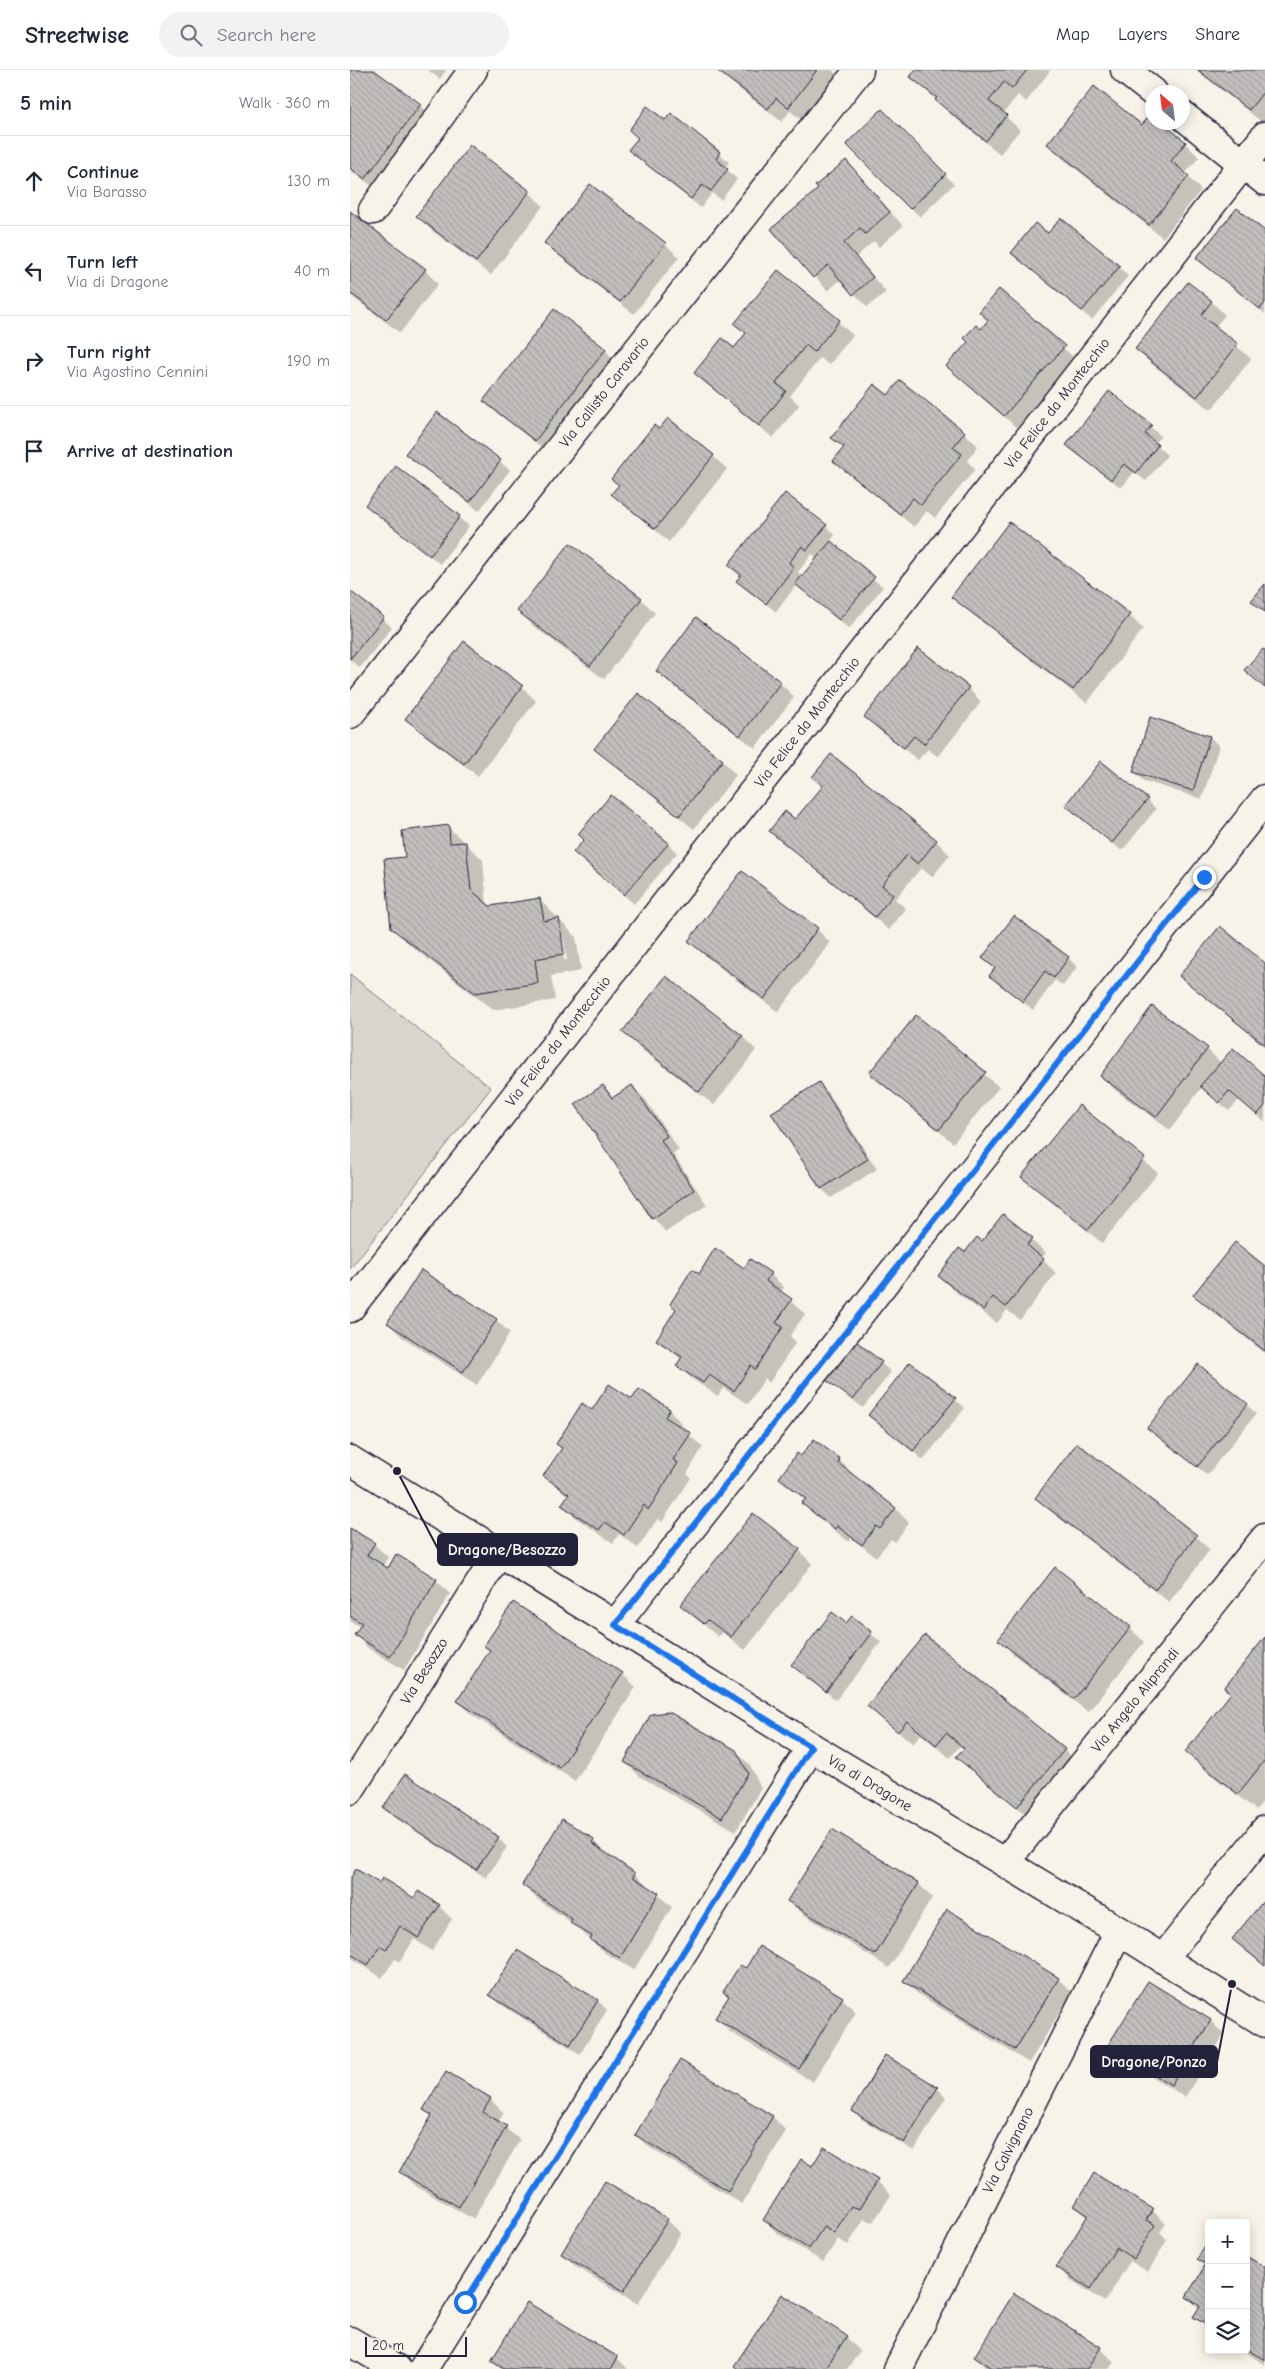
<!DOCTYPE html>
<meta charset="utf-8">
<style>
body{margin:0;font-family:"Comic Neue",sans-serif;background:#f2f2f3;color:#1f2937}
.controls{position:absolute;right:15px;bottom:15px;display:grid;overflow:hidden;border-radius:5px;box-shadow:0 2px 12px #0003}
.controls button{width:45px;height:45px;display:grid;place-items:center;padding:0;border:0;border-bottom:1px solid #e0e1e3;background:#fff;color:#1f2937;font:25px sans-serif}
.compass{position:absolute;left:795px;top:15px;width:45px;height:45px;border-radius:50%;background:#fff;box-shadow:0 2px 12px #0003;rotate:332deg}
.scale{position:absolute;left:15px;bottom:12px;width:102px;box-sizing:border-box;padding-left:5px;border:2px solid #22223b;border-top:0;font-size:14px;line-height:18px;white-space:nowrap;color:#22223b;-webkit-text-stroke:4px #f7f3e8;paint-order:stroke}
.stop{position:absolute;width:15px;height:15px;margin:-11px;border:4px solid #1a73e8;border-radius:50%;background:#fff}
.stop.end{background:#1a73e8;border-color:#fff;box-shadow:0 1px 5px #0008}
.list{margin:0;padding:0;list-style:none}
h2{display:flex;justify-content:space-between;align-items:center;height:65px;margin:0;padding:0 20px;font-size:21px}
h2 small{font-size:16px;font-weight:400;color:#747a83}
.list li{display:grid;grid-template-columns:32px 1fr auto;gap:15px;align-items:center;box-sizing:border-box;height:90px;padding:0 20px;border-top:1px solid #e0e1e3}
.list b{display:block;font-size:19px;white-space:nowrap}
.list p{margin:0;font-size:16px;white-space:nowrap;color:#747a83}
.list em{font-size:16px;font-style:normal;color:#747a83}
.icon{flex:none;width:28px;height:28px;fill:none;stroke:currentColor;stroke-width:2;stroke-linecap:round;stroke-linejoin:round}
.map{position:relative;flex:none;width:915px;height:2299px;overflow:hidden}
header{display:flex;align-items:center;gap:30px;box-sizing:border-box;height:70px;padding:0 25px;background:#fff;border-bottom:1px solid #e0e1e3}
header strong{font-size:24px}
nav{display:flex;gap:28px;margin-inline-start:auto;font-size:18px}
.search{width:350px;height:45px;background:#f2f2f3;display:flex;align-items:center;gap:12px;box-sizing:border-box;padding:0 18px;border-radius:28px;color:#747a83;font-size:19px}
main{display:flex}
aside{flex:1;background:#fff}
.map>svg:first-child{display:block}
</style>
<header>
<strong>Streetwise</strong>
<div class="search"><svg class="icon" aria-label="search" viewBox="0 0 24 24"><circle cx="10" cy="10" r="6"/><path d="M15 15l6 6"/></svg>Search here</div>
<nav><a>Map</a><a>Layers</a><a>Share</a></nav>
</header>
<main>
<aside>
<h2>5 min<small>Walk · 360 m</small></h2>
<ul class="list">
<li><svg class="icon" aria-label="ahead" viewBox="0 0 24 24"><path d="M12 20V5M6 11l6-6 6 6"/></svg><div><b>Continue</b><p>Via Barasso</p></div><em>130 m</em></li>
<li><svg class="icon" aria-label="left" viewBox="0 0 24 24"><path d="M17 20v-9H6M10 6l-5 5 5 5"/></svg><div><b>Turn left</b><p>Via di Dragone</p></div><em>40 m</em></li>
<li><svg class="icon" aria-label="right" viewBox="0 0 24 24"><path d="M7 20v-9h11M14 6l5 5-5 5"/></svg><div><b>Turn right</b><p>Via Agostino Cennini</p></div><em>190 m</em></li>
<li><svg class="icon" aria-label="arrive" viewBox="0 0 24 24"><path d="M6 21V4h12l-3 4 3 4H6"/></svg><div><b>Arrive at destination</b></div></li>
</ul>
</aside>
<div class="map">
<svg width="915" height="2299" viewBox="0 0 915 2299">
<defs>
<pattern id="building-back-hatch" width="6" height="6" patternUnits="userSpaceOnUse" patternTransform="scale(1.25)"><rect width="6" height="6" fill="#c2bfbd"/><path d="M-1 5l2 2M0 0l6 6M5-1l2 2" fill="none" stroke="#a6a4a3"/></pattern>
</defs>
<rect width="100%" height="100%" fill="#f7f3e8"/>
<filter id="ink" filterUnits="userSpaceOnUse"><feTurbulence type="fractalNoise" baseFrequency=".02" numOctaves="2"/><feDisplacementMap in="SourceGraphic" scale="10" xChannelSelector="R" yChannelSelector="G"/><feConvolveMatrix kernelMatrix="1 2 1 2 8 2 1 2 1" color-interpolation-filters="sRGB"/></filter>
<g filter="url(#ink)">
<polygon fill="#d8d5cf" stroke="#7d7c85" points="0,904 141,1018 0,1199"/>
<g fill="#0003" fill-rule="evenodd">
<polygon points="0,0 22,0 70,35 84,49 29,121 0,100"/>
<polygon points="78,0 96,0 90,9"/>
<polygon points="365,0 482,0 487,5 452,50 440,41 432,52"/>
<polygon points="567,0 699,0 700,1 676,32 668,25 653,44 670,60 650,84 600,44 562,6"/>
<polygon points="846,0 915,0 915,50 913,53"/>
<polygon points="532,41 604,114 570,147 498,74"/>
<polygon points="321,45 379,92 375,98 387,109 371,130 362,123 351,138 279,80"/>
<polygon points="800,46 802,52 835,73 849,87 835,104 851,120 813,168 712,88 699,74 792,57"/>
<polygon points="120,77 179,122 193,136 141,205 81,160 68,146"/>
<polygon points="496,92 553,156 529,177 524,171 506,187 536,222 517,237 491,209 478,221 423,159 470,119"/>
<polygon points="0,143 75,200 88,214 50,263 0,225"/>
<polygon points="915,163 915,244 848,188"/>
<polygon points="698,165 769,197 778,206 742,250 662,183"/>
<polygon points="196,173 315,174 329,187 284,244 209,186"/>
<polygon points="428,202 503,265 479,295 470,288 440,326 449,335 423,368 345,303 384,279 396,264 386,254"/>
<polygon points="649,221 728,291 668,359 598,296 639,250"/>
<polygon points="861,231 875,245 865,257 901,289 861,340 800,293 787,279"/>
<polygon points="255,280 268,294 199,383 148,344 135,331"/>
<polygon points="759,323 811,366 804,373 817,385 796,411 784,402 771,418 718,375"/>
<polygon points="538,326 614,363 628,376 617,391 625,399 585,448 577,441 564,457 485,391 494,379 483,367"/>
<polygon points="87,343 160,400 129,441 57,384"/>
<polygon points="363,386 377,399 319,472 263,424 270,415"/>
<polygon points="46,398 119,456 90,494 17,435"/>
<polygon points="660,454 779,545 793,559 737,633 617,540 603,527"/>
<path d="M476,456L485,465L480,472L533,517L499,559L447,514L426,542L388,510L392,506L380,495ZM462,484L468,489L453,507L448,502Z"/>
<polygon points="220,475 291,529 305,543 254,609 182,555 169,541"/>
<polygon points="0,522 42,557 10,598 0,590"/>
<polygon points="347,549 430,613 444,627 405,678 321,614 307,601"/>
<polygon points="114,573 172,617 186,631 128,706 70,662 56,649"/>
<polygon points="618,618 631,632 588,687 578,679 568,690 529,660 516,646"/>
<polygon points="288,625 373,691 386,705 344,759 260,692 246,679"/>
<polygon points="860,667 869,676 852,729 794,711 784,702"/>
<polygon points="481,685 586,771 600,785 582,807 571,798 545,829 556,839 539,860 421,761 445,751 474,717"/>
<polygon points="797,730 806,739 772,781 716,735"/>
<path d="M98,757L133,790L137,836L139,838L190,830L226,867L231,901L201,906L205,930L143,940L60,875L42,857ZM211,867H213L217,890H214Z"/>
<polygon points="318,774 327,783 284,834 225,782"/>
<polygon points="467,859 480,873 428,942 354,885 340,871"/>
<polygon points="633,888 718,888 727,897 713,916 705,910 683,940 640,906 646,899"/>
<polygon points="915,895 915,977 831,906"/>
<polygon points="316,908 393,967 406,980 364,1035 287,976 274,962"/>
<polygon points="803,938 857,979 871,993 915,1008 915,1052 889,1030 879,1041 852,1017 820,1060 765,1020 751,1006"/>
<polygon points="566,947 649,1017 603,1073 520,1003"/>
<polygon points="468,1014 478,1023 527,1099 481,1128 472,1119 423,1043"/>
<polygon points="253,1017 264,1028 282,1017 296,1030 329,1080 323,1084 357,1135 316,1162 303,1148"/>
<polygon points="729,1037 808,1103 752,1173 673,1107"/>
<polygon points="653,1146 696,1183 691,1188 706,1203 670,1250 657,1240 647,1253 603,1220 589,1206 615,1184 632,1173"/>
<polygon points="915,1197 915,1283 858,1238 845,1225"/>
<polygon points="395,1199 420,1204 434,1217 431,1223 455,1244 440,1266 446,1272 419,1313 415,1308 398,1334 373,1318 368,1326 342,1309 328,1296 332,1290 308,1270 349,1205"/>
<polygon points="146,1250 160,1263 127,1315 52,1267 38,1253"/>
<polygon points="506,1273 541,1302 513,1338 478,1310"/>
<polygon points="561,1293 615,1338 573,1390 520,1345"/>
<polygon points="282,1331 319,1340 332,1354 330,1358 353,1377 337,1404 341,1408 312,1452 308,1448 288,1478 269,1464 263,1473 226,1448 212,1435 218,1426 195,1406 212,1379 207,1374 243,1342"/>
<polygon points="897,1335 906,1344 857,1405 799,1358"/>
<polygon points="464,1371 489,1390 503,1404 502,1406 546,1439 559,1453 545,1472 541,1469 526,1487 501,1468 499,1472 466,1446 452,1433 456,1431 430,1408 451,1388"/>
<polygon points="686,1428 846,1466 860,1480 819,1532 700,1441"/>
<polygon points="0,1459 24,1474 38,1487 33,1496 39,1499 86,1510 100,1524 54,1600 19,1579 6,1565 11,1557 0,1551"/>
<polygon points="449,1480 462,1494 395,1580 372,1562 368,1567 332,1535"/>
<polygon points="502,1548 531,1572 486,1630 443,1595 497,1555"/>
<polygon points="780,1558 794,1572 738,1642 663,1584 650,1570"/>
<polygon points="915,1569 915,1729 906,1740 854,1699 836,1682 882,1624"/>
<polygon points="135,1576 272,1604 286,1617 225,1711 122,1645 108,1631 141,1581"/>
<polygon points="519,1636 714,1680 728,1693 682,1750 608,1687 614,1679 610,1676 600,1688 571,1664 563,1674"/>
<polygon points="385,1681 400,1695 411,1718 386,1761 289,1706 275,1692"/>
<polygon points="34,1738 148,1768 157,1777 136,1808 44,1747"/>
<polygon points="482,1760 569,1814 582,1828 539,1898 453,1844 439,1831"/>
<polygon points="243,1770 256,1784 285,1804 322,1837 284,1900 255,1883 221,1852 187,1829 173,1815"/>
<polygon points="0,1811 29,1815 64,1830 89,1836 102,1849 82,1881 64,1869 50,1892 45,1889 32,1908 0,1887"/>
<polygon points="410,1878 492,1928 506,1942 463,2012 380,1962 367,1948 379,1927 374,1922 396,1900"/>
<polygon points="168,1882 248,1931 257,1940 230,1984 150,1934 141,1925"/>
<polygon points="708,1909 722,1922 679,1993 568,1924 554,1911"/>
<polygon points="799,1913 861,1951 874,1965 835,2027 773,1989 759,1975"/>
<polygon points="330,1991 423,2047 436,2061 392,2134 300,2078 286,2065"/>
<polygon points="587,2018 596,2027 564,2081 513,2050 503,2041"/>
<polygon points="140,2029 154,2043 148,2052 170,2070 123,2149 64,2115 50,2101 82,2047 75,2040"/>
<polygon points="462,2098 527,2111 541,2125 523,2152 514,2149 498,2175 488,2169 473,2192 428,2164 414,2150"/>
<polygon points="725,2136 802,2140 816,2154 810,2162 817,2170 798,2202 780,2191 755,2232 721,2210 707,2197 738,2148"/>
<polygon points="317,2150 331,2163 288,2234 226,2197 213,2183"/>
<polygon points="859,2173 859,2260 845,2246 850,2239 837,2227 856,2196 849,2189"/>
<polygon points="896,2187 915,2199 915,2295 892,2280 896,2280"/>
<polygon points="178,2234 267,2288 278,2299 151,2299 143,2291"/>
<polygon points="496,2267 510,2281 497,2299 388,2299 385,2296"/>
<polygon points="750,2278 764,2292 759,2299 637,2299 625,2287"/>
</g>
<g fill="url(#building-back-hatch)" stroke="#22223b">
<polygon points="0,0 24,0 71,34 15,109 0,98"/>
<polygon points="367,0 467,0 438,38 426,28 418,39"/>
<polygon points="565,0 677,0 662,19 654,12 639,31 657,45 636,71 585,30 587,28 560,7"/>
<polygon points="848,0 915,0 915,20 899,40"/>
<polygon points="744,16 792,55 800,44 802,46 802,52 811,52 836,72 821,91 839,106 799,155 697,74"/>
<polygon points="297,36 315,50 321,43 370,82 366,89 378,99 361,121 352,115 341,129 278,80 288,68 279,60"/>
<polygon points="532,39 596,104 560,139 496,74"/>
<polygon points="120,75 180,121 126,192 66,146"/>
<polygon points="496,90 540,142 515,164 510,158 494,173 523,207 503,225 478,195 463,208 421,159 468,119 465,116"/>
<polygon points="240,114 316,173 270,232 194,173"/>
<polygon points="887,138 915,161 915,233 910,239 846,188"/>
<polygon points="0,141 76,199 36,250 0,223"/>
<polygon points="711,148 770,196 732,241 661,183 685,153 698,163"/>
<polygon points="428,200 490,250 464,282 456,275 426,313 436,321 409,356 344,303 372,268 384,278 396,263 384,254"/>
<polygon points="838,212 862,231 851,245 888,274 847,327 785,279"/>
<polygon points="649,219 715,276 654,346 596,296 618,272 614,268 626,255 631,259 638,250 629,242"/>
<polygon points="204,239 256,279 185,371 133,331"/>
<polygon points="550,310 615,362 603,377 612,384 571,435 563,428 550,444 483,391 494,377 481,368 524,314 538,325"/>
<polygon points="759,321 802,355 795,364 808,375 786,403 774,394 761,410 716,375"/>
<polygon points="87,342 151,390 120,432 55,384"/>
<polygon points="318,348 364,385 305,459 261,424 269,415 261,409 304,355 309,359"/>
<polygon points="46,396 110,446 80,486 15,435"/>
<polygon points="435,423 477,455 457,480 452,476 439,493 444,497 416,534 386,511 391,505 378,495"/>
<polygon points="659,452 780,544 723,620 601,527"/>
<polygon points="481,471 525,507 489,550 445,514"/>
<polygon points="220,473 292,528 240,596 167,541"/>
<polygon points="915,514 915,542 901,531"/>
<polygon points="0,521 34,547 0,589"/>
<polygon points="346,547 431,612 390,666 306,601"/>
<polygon points="114,571 173,616 114,694 55,649"/>
<polygon points="568,578 619,617 574,674 564,666 554,678 514,647"/>
<polygon points="913,579 915,580 915,618 894,600"/>
<polygon points="288,623 373,690 329,746 244,679"/>
<polygon points="800,647 860,666 843,721 783,702"/>
<polygon points="481,684 587,770 568,794 557,785 532,815 543,825 525,847 419,761 435,741 445,749 473,716 462,707"/>
<polygon points="751,691 798,729 762,773 715,735"/>
<polygon points="261,725 319,773 274,825 223,782 234,770 228,764"/>
<polygon points="99,755 100,773 116,772 121,820 140,836 190,828 194,851 209,848 214,884 185,889 188,913 125,923 41,858 34,789 55,787 52,761"/>
<polygon points="392,801 468,858 414,929 338,871"/>
<polygon points="664,846 719,887 704,908 695,901 673,932 639,906 645,898 632,888"/>
<polygon points="870,856 915,893 915,975 829,906"/>
<polygon points="316,906 393,966 349,1022 272,962"/>
<polygon points="802,936 858,978 806,1047 750,1006"/>
<polygon points="566,945 636,1002 589,1060 519,1003"/>
<polygon points="883,978 915,1006 915,1036 907,1045 879,1021 869,1033 850,1016"/>
<polygon points="469,1012 518,1089 471,1119 421,1043"/>
<polygon points="253,1015 262,1028 282,1015 317,1066 311,1070 344,1120 302,1149 225,1034"/>
<polygon points="729,1035 795,1088 738,1160 671,1107"/>
<polygon points="653,1144 683,1168 677,1175 694,1189 656,1237 643,1227 633,1240 588,1206 609,1178 615,1182 627,1167 632,1171"/>
<polygon points="885,1172 915,1196 915,1281 843,1225"/>
<polygon points="365,1178 394,1198 400,1189 421,1203 416,1211 442,1229 426,1253 433,1257 405,1300 401,1295 384,1321 359,1305 353,1313 326,1296 332,1287 306,1270 326,1239 320,1234 342,1199 349,1204"/>
<polygon points="71,1200 147,1249 113,1302 37,1253"/>
<polygon points="506,1271 532,1292 503,1330 476,1310"/>
<polygon points="560,1292 606,1328 563,1381 518,1345"/>
<polygon points="848,1294 898,1334 847,1397 797,1358"/>
<polygon points="259,1314 282,1329 289,1319 320,1339 315,1347 341,1363 323,1390 328,1393 298,1440 294,1435 274,1465 255,1452 249,1460 211,1435 219,1424 193,1406 212,1378 206,1374 232,1333 242,1340"/>
<polygon points="464,1369 490,1389 488,1393 546,1438 530,1459 526,1456 512,1475 487,1456 485,1459 451,1433 456,1429 429,1408 447,1383 451,1386"/>
<polygon points="727,1373 847,1465 805,1520 685,1428"/>
<polygon points="403,1443 450,1479 381,1567 358,1550 354,1554 330,1535"/>
<polygon points="0,1458 25,1473 17,1485 38,1498 46,1484 87,1509 40,1587 4,1565 12,1553 0,1546"/>
<polygon points="705,1497 781,1557 724,1629 648,1570"/>
<polygon points="163,1532 273,1603 210,1698 107,1631 140,1580 134,1576"/>
<polygon points="482,1542 496,1553 502,1546 522,1562 476,1622 441,1595"/>
<polygon points="575,1565 715,1679 667,1737 606,1687 614,1678 596,1663 586,1675 557,1651 548,1662 517,1636"/>
<polygon points="915,1567 915,1690 888,1724 835,1682 881,1623 874,1618"/>
<polygon points="319,1642 386,1680 398,1703 372,1748 274,1692 301,1644"/>
<polygon points="55,1704 149,1767 126,1800 33,1738"/>
<polygon points="212,1749 244,1769 242,1773 285,1803 283,1807 309,1823 270,1888 240,1870 242,1866 220,1853 222,1849 172,1815"/>
<polygon points="482,1759 569,1813 525,1885 437,1831"/>
<polygon points="6,1799 29,1813 32,1808 64,1828 68,1821 90,1835 68,1868 50,1856 36,1880 30,1876 18,1895 0,1883 0,1809"/>
<polygon points="915,1829 915,1896 882,1869"/>
<polygon points="597,1839 709,1908 665,1980 553,1911"/>
<polygon points="409,1876 493,1927 449,1999 365,1948 379,1926 373,1922 390,1895 396,1898"/>
<polygon points="167,1880 248,1930 220,1975 139,1925"/>
<polygon points="798,1911 861,1950 821,2015 758,1975"/>
<polygon points="535,1985 588,2017 554,2073 502,2041"/>
<polygon points="330,1990 423,2046 378,2121 285,2065"/>
<polygon points="96,2001 141,2028 133,2042 157,2056 109,2137 49,2102 82,2045 73,2040"/>
<polygon points="474,2077 528,2110 510,2139 501,2136 484,2163 474,2156 459,2179 413,2150 451,2089 462,2096"/>
<polygon points="744,2103 803,2139 796,2150 805,2155 784,2189 766,2178 741,2219 706,2197 738,2145 724,2136"/>
<polygon points="255,2111 318,2149 274,2221 211,2184"/>
<polygon points="859,2170 859,2256 843,2247 850,2236 836,2227 856,2194 847,2189"/>
<polygon points="896,2186 915,2197 915,2290 896,2279"/>
<polygon points="664,2223 751,2277 737,2299 643,2299 624,2287"/>
<polygon points="432,2224 497,2266 475,2299 388,2299 384,2296"/>
<polygon points="177,2232 268,2287 261,2299 154,2299 141,2291"/>
</g>
<g fill="none" stroke-linecap="round" stroke-linejoin="round">
<g stroke="#22223b" stroke-width="31">
<g id="minor">
<polyline points="775,0 803,22"/>
<polyline points="832,45 915,111"/>
<polyline points="23,140 123,0"/>
<polyline points="0,644 509,0"/>
<polyline points="0,1238 915,66"/>
<polyline points="0,1390 461,1677 769,1861 915,1953"/>
<polyline points="265,1555 915,729"/>
<polyline points="0,1720 149,1483"/>
<polyline points="655,1792 915,1468"/>
<polyline points="813,1889 915,1760"/>
<polyline points="0,2271 47,2299"/>
<polyline points="73,2299 461,1677"/>
<polyline points="548,2299 769,1861"/>
</g>
</g>
<use href="#minor" stroke="#f7f3e8" stroke-width="28"/>
</g>
</g>
<g fill="none" stroke-linecap="round" stroke-linejoin="round" filter="url(#ink)">
<polyline stroke="#1a73e8" stroke-width="6" points="115,2232 461,1677 265,1555 854,807"/>
</g>
<g text-anchor="middle" stroke-width="4" stroke-linejoin="round" paint-order="stroke">
<g font-size="15" fill="#22223b" stroke="#f7f3e8">
<text transform="translate(254 322) rotate(-52)" y="5">Via Callisto Caravario</text>
<text transform="translate(707 333) rotate(-52)" y="5">Via Felice da Montecchio</text>
<text transform="translate(457 652) rotate(-52)" y="5">Via Felice da Montecchio</text>
<text transform="translate(208 971) rotate(-52)" y="5">Via Felice da Montecchio</text>
<text transform="translate(74 1601) rotate(-58)" y="5">Via Besozzo</text>
<text transform="translate(785 1630) rotate(-51)" y="5">Via Angelo Aliprandi</text>
<text transform="translate(520 1713) rotate(31)" y="5">Via di Dragone</text>
<text transform="translate(658 2080) rotate(-63)" y="5">Via Calvignano</text>
</g>
</g>
<path fill="none" stroke="#22223b" stroke-width="2" d="M47 1401L88 1479M882 1914L867 1992"/>
<g fill="#22223b" stroke="#f7f3e8" stroke-width="2">
<circle cx="47" cy="1401" r="5"/>
<circle cx="882" cy="1914" r="5"/>
</g>
<g fill="#22223b" stroke="#22223b" stroke-width="2">
<rect x="88" y="1464" width="139" height="31" rx="5"/>
<rect x="741" y="1976" width="126" height="31" rx="5"/>
</g>
<g font-size="16" text-anchor="middle" font-weight="bold" fill="#fff">
<text x="157" y="1485">Dragone/Besozzo</text>
<text x="804" y="1997">Dragone/Ponzo</text>
</g>
</svg>
<div class="controls">
<button>+</button>
<button>−</button>
<button><svg class="icon" aria-label="layers" viewBox="0 0 24 24"><path d="M12 4l9 5-9 5-9-5zM3 14l9 5 9-5"/></svg></button>
</div>
<svg class="compass" viewBox="-18 -18 36 36"><path d="M0-13l5 13h-10z" fill="#e53935"/><path d="M0 13l5-13h-10z" fill="#747a83"/></svg>
<div class="scale">20 m</div>
<div class="stop" style="left:115px;top:2232px"></div>
<div class="stop end" style="left:854px;top:807px"></div>
</div>
</main>
